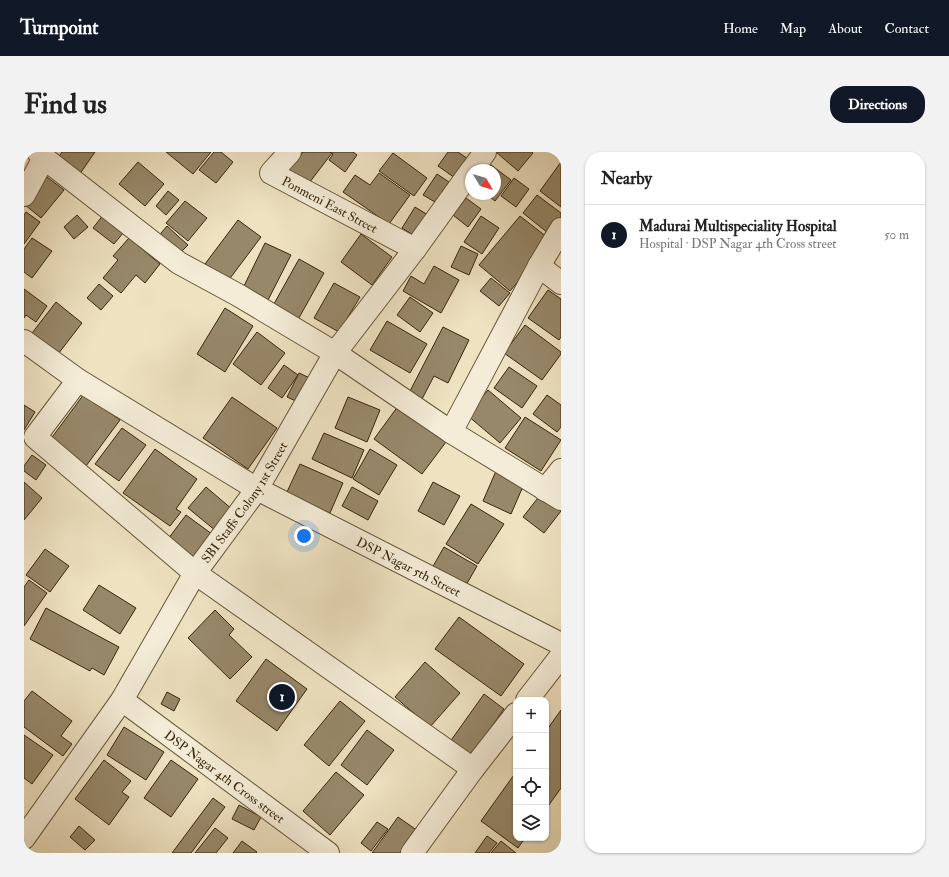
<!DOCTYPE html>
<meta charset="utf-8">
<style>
body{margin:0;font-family:"IM FELL Double Pica",serif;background:#f2f2f2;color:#222}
.controls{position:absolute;right:12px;bottom:12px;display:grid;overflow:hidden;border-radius:8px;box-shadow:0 1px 3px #0004}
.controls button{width:36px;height:36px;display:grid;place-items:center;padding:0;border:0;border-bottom:1px solid #e0e0e0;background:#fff;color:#222;font:20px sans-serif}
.compass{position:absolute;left:441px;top:12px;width:36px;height:36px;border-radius:50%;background:#fff;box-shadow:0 1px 3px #0004;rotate:128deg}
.you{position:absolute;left:280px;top:384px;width:14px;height:14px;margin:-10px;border:3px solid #fff;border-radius:50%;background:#1a73e8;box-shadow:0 0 0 6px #1a73e833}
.badge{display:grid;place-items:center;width:26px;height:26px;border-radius:50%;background:#111827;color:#fff;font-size:13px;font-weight:700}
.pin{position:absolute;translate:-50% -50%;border:2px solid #fff;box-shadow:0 1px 4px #0006}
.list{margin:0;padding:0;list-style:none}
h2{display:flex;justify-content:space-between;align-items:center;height:52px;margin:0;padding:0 16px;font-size:17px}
h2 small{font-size:13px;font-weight:400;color:#767676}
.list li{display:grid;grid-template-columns:26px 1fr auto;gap:12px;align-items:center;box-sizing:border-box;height:60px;padding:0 16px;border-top:1px solid #e0e0e0}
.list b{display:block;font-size:15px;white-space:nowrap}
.list p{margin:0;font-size:13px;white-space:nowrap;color:#767676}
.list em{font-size:13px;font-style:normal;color:#767676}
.icon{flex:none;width:22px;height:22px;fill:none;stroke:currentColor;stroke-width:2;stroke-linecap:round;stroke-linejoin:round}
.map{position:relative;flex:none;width:537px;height:701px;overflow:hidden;border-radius:16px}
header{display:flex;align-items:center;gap:24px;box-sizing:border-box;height:56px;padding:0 20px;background:#111827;color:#fff}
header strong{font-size:19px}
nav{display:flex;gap:22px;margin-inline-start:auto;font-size:14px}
.intro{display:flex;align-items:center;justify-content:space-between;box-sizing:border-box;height:96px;padding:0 24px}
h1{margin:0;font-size:28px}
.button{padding:10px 18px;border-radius:16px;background:#111827;color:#fff;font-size:14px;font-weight:700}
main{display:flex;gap:24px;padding:0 24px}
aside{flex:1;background:#fff;border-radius:16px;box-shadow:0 1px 3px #0004}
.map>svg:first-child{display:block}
</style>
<header>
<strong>Turnpoint</strong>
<nav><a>Home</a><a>Map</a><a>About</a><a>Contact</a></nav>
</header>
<div class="intro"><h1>Find us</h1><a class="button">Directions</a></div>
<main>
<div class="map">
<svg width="537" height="701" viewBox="0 0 537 701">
<rect width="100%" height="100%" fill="#eee2c1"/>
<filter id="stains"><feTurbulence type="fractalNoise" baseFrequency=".005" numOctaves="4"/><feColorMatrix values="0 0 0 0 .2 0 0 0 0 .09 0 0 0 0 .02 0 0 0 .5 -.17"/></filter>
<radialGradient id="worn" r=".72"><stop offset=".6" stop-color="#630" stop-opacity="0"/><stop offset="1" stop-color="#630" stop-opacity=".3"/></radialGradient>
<g fill="#97886a" stroke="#39260b">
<polygon points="38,0 71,0 53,26 31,10"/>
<polygon points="142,0 187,0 169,22"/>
<polygon points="190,0 197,0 209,10 192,31 175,18"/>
<polygon points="279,0 306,0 308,1 282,35 263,21"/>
<polygon points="306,0 329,0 333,3 321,20 305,8 309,2"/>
<polygon points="424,0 434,0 444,7 431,26 414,14"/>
<polygon points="472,0 508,0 509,1 494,19"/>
<polygon points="369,1 403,26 390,44 355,19"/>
<polygon points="114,10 140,32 121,54 95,32"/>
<polygon points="537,10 537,55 516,39"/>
<polygon points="467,13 487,28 471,49 462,42 471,42 471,18 464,18"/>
<polygon points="355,21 386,43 365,72 319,40 331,23 346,33"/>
<polygon points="413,22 425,30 411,50 399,43"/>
<polygon points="23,25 40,38 17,66 0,52"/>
<polygon points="490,26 505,37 492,55 477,44"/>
<polygon points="144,39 155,48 142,63 132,54"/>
<polygon points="513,43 537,61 537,65 524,81 499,61"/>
<polygon points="442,46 457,57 444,75 429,63"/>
<polygon points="161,49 183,66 164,89 142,71"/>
<polygon points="391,55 404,63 391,84 378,76"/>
<polygon points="83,58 104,75 90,92 69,76"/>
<polygon points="2,60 16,70 0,92 0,63"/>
<polygon points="53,63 64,75 50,87 40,75"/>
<polygon points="457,64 475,76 458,102 440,90"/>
<polygon points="496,64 528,89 486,139 455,113"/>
<polygon points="214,68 237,85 204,129 181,112"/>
<polygon points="143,74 164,93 153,104 133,86"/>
<polygon points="337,82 368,105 348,133 317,110"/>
<polygon points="8,86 28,99 8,126 0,120 0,97"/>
<polygon points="105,86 136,112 121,131 112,123 97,141 79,126 94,108 89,104"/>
<polygon points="241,91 267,103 243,150 218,138"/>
<polygon points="437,94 454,102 445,123 427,115"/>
<polygon points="275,107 300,121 271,173 246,159"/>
<polygon points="410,114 435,128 417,161 379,139 387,124 400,132"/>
<polygon points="467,126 486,141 475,154 456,139"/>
<polygon points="310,131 336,145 315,180 290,166"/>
<polygon points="75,132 89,144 77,158 63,146"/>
<polygon points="0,137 23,154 12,170 2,163 0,166"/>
<polygon points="524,138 537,147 537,185 535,188 504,166"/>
<polygon points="386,145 409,161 396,180 373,163"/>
<polygon points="32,150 58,171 31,206 5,185"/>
<polygon points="201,156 229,174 201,220 173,202"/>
<polygon points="363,169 403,192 386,221 346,198"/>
<polygon points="501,173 537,200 537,202 518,228 480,201"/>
<polygon points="419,175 445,188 424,231 410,224 398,247 385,241"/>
<polygon points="233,180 261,201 237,233 209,212"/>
<polygon points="260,213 274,223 258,246 244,236"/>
<polygon points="485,215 513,234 498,256 470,236"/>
<polygon points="275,221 288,227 276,251 263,245"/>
<polygon points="464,238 497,266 476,291 443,263"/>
<polygon points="60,242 96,268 62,314 26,288"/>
<polygon points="523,243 537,253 537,275 533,280 509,262"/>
<polygon points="208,245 253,276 224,317 179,286"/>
<polygon points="324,245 356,258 343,290 311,276"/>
<polygon points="377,250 425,286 398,322 350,287"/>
<polygon points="0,253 11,260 0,278"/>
<polygon points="501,265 537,288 517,319 481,296"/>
<polygon points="98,276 122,293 95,329 71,312"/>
<polygon points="300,281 340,298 328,326 288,307"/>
<polygon points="131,297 173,327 152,357 157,360 146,374 99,341"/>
<polygon points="346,297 373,313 355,343 329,327"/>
<polygon points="8,303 22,313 12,328 0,319 0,314"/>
<polygon points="276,312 319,331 306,361 262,342"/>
<polygon points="472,319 500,332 487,362 459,349"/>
<polygon points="0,330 18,346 0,368"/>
<polygon points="409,330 436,344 420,373 394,359"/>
<polygon points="182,335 209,358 192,379 164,356"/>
<polygon points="328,335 354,349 344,368 318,354"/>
<polygon points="517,342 537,358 537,359 520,381 499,365"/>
<polygon points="447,352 480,372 454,412 422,392"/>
<polygon points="162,363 188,382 170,406 144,387"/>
<polygon points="420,395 453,414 441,435 408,416"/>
<polygon points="21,397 45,414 26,440 2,423"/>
<polygon points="5,428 23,441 0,474 0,435"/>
<polygon points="75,433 112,456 96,482 59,458"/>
<polygon points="22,456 95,495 80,523 68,516 66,519 6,487"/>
<polygon points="191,458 210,477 205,483 228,505 206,527 164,486"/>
<polygon points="435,465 500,512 477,544 411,497"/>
<polygon points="242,507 283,537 253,579 212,549"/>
<polygon points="401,510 436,541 406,575 371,545"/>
<polygon points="8,539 48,569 37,584 48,592 39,604 0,575 0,549"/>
<polygon points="143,540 156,547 150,559 137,552"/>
<polygon points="460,542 480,557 444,608 423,594"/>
<polygon points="316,549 341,569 305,614 280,593"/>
<polygon points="537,558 537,636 522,657 522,579"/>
<polygon points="100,575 140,600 122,628 83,603"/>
<polygon points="343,578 370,598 343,633 317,613"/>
<polygon points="0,583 29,603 8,632 0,626"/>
<polygon points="80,608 107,629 98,640 105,645 85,673 51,647"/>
<polygon points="147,608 174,627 147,665 120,646"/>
<polygon points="312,620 340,643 306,683 279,659"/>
<polygon points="492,620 492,686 501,686 494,696 457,669"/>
<polygon points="189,646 201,655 167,701 148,701"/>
<polygon points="215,653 237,665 230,678 208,667"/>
<polygon points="374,665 394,679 377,701 348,701"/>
<polygon points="353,670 364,677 347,699 337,691"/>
<polygon points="55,674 71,688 61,698 46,685"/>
<polygon points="191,676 204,686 192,701 171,701"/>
<polygon points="463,684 473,691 465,701 451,701"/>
<polygon points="218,689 233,700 232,701 209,701"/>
<polygon points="477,689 492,701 467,701"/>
</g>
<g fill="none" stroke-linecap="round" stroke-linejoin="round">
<g stroke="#665538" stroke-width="24">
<g id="minor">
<path id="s1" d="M266,0L247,21L391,97"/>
<polyline points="20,6 155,111 214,143 311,201 427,280"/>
<polyline points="448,18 461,0"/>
<polyline points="0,43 20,6 14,0"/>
<polyline points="537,77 515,114 427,280 537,347"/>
<polyline points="515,114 537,131"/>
<polyline points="0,189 54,228 11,285 171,421 449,617"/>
<path id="s2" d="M54,228L233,337L537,492"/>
<polyline points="521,338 537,318"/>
<path id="s3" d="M98,548L304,701"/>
<polyline points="503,548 537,504"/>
<path id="s4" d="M0,686L98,548L171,421L233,337L311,201L391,97L447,19"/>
<polyline points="388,701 449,617 492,562"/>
</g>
</g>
<use href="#minor" stroke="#f4ecd7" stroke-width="22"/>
</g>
<g text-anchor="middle" stroke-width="3.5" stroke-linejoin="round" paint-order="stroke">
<g font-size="13" fill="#39260b" stroke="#f4ecd7">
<text dy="5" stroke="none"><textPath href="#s1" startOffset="95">Ponmeni East Street</textPath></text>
<text dy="5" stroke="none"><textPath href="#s4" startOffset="402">SBI Staffs Colony 1st Street</textPath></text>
<text dy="5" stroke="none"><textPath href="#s2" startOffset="380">DSP Nagar 5th Street</textPath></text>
<text dy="5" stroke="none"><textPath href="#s3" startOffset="128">DSP Nagar 4th Cross street</textPath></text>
</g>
</g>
<rect width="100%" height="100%" filter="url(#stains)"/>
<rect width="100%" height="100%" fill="url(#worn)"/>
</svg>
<div class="controls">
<button>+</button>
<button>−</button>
<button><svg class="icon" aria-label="locate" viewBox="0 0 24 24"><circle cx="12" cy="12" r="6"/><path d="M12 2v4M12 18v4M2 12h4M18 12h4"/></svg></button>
<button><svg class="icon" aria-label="layers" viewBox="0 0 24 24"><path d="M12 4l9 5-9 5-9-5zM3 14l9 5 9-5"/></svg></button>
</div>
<svg class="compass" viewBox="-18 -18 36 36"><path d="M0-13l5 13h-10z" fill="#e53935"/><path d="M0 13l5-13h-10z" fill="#767676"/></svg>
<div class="you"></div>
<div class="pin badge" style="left:258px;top:545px">1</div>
</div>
<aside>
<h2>Nearby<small></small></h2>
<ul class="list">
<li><span class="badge">1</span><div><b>Madurai Multispeciality Hospital</b><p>Hospital · DSP Nagar 4th Cross street</p></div><em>50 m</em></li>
</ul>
</aside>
</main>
